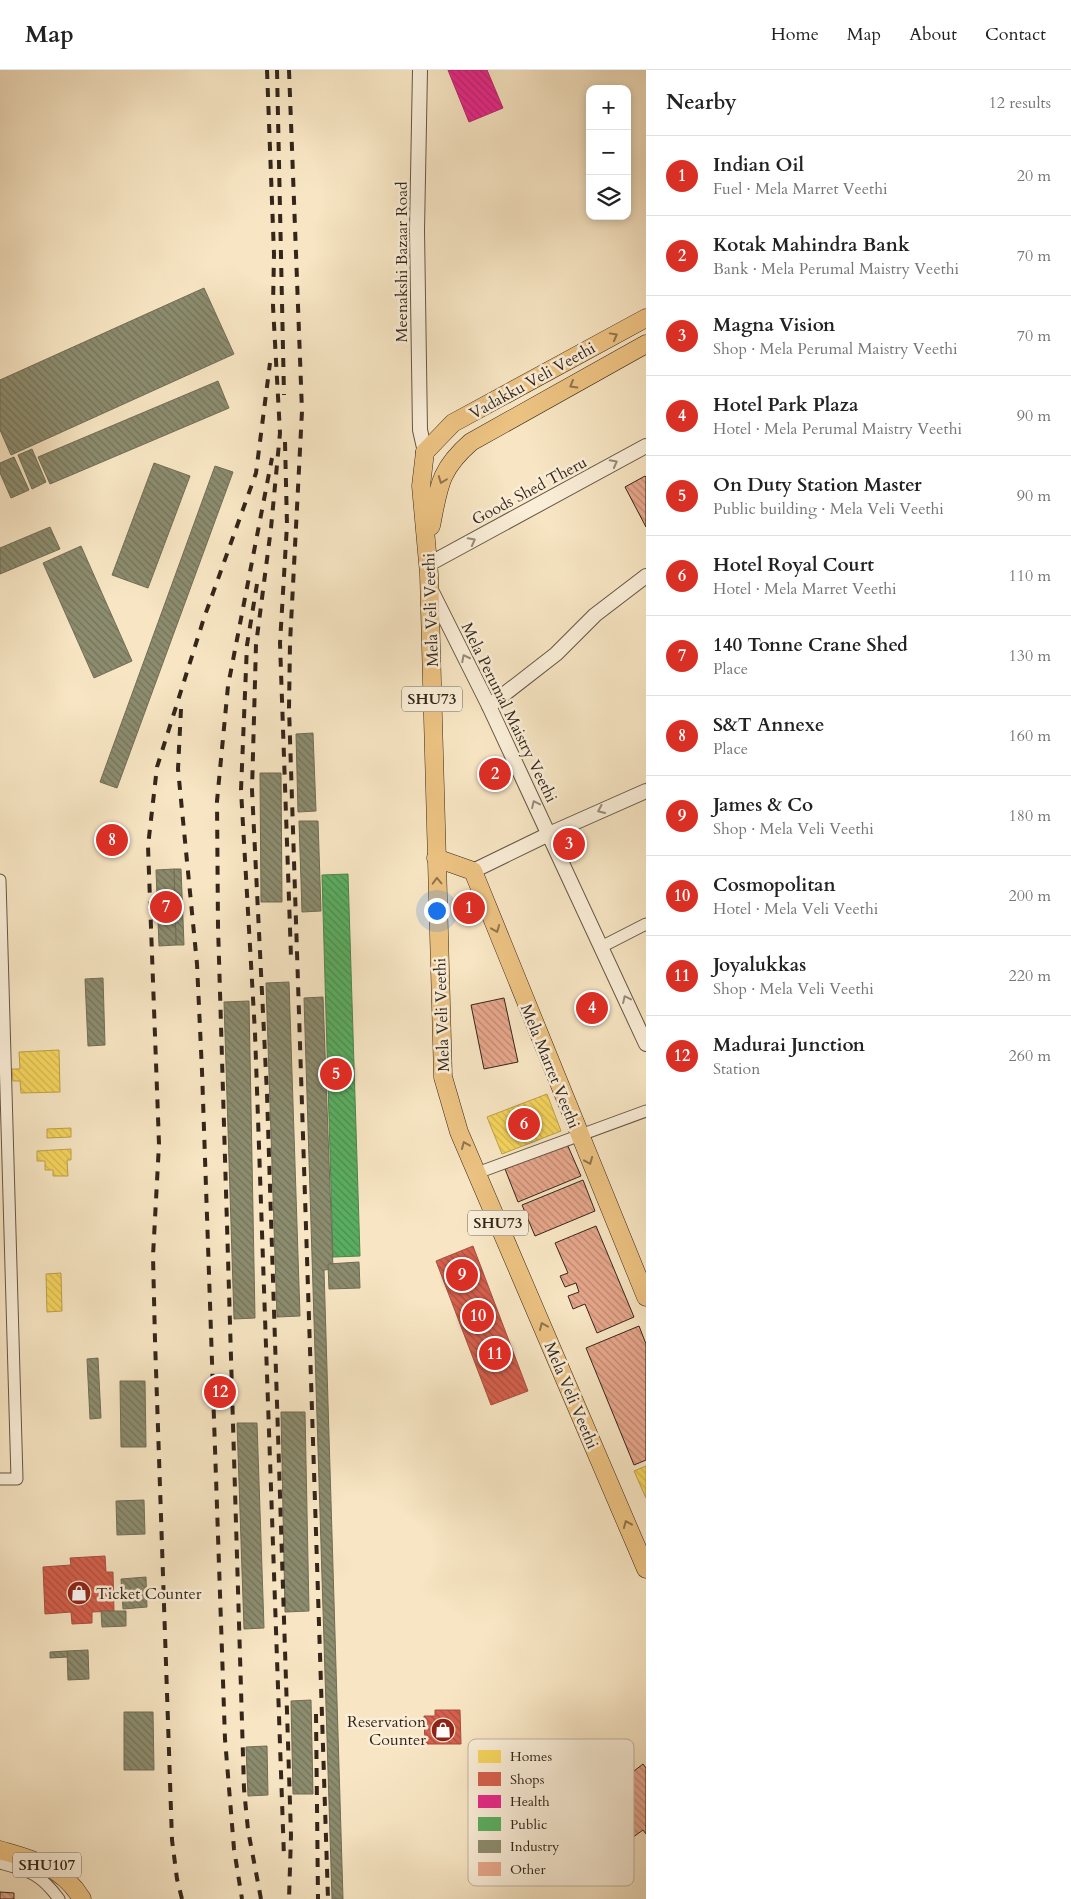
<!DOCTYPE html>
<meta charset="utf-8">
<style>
body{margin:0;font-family:Cardo,serif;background:#f6f6f6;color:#222}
.controls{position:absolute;right:15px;top:15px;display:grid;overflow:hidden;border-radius:10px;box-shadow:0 2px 8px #0003}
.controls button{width:45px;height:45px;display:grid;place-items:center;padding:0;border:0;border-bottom:1px solid #e0e0e0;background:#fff;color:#222;font:25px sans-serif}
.you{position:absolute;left:436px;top:840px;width:18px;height:18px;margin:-12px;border:4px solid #fff;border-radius:50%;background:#1a73e8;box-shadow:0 0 0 8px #1a73e833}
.badge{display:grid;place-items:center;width:32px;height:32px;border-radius:50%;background:#d93025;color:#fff;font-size:16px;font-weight:700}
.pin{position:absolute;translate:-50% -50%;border:2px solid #fff;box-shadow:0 1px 5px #0006}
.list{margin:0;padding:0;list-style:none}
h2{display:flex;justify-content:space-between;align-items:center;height:65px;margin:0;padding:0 20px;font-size:21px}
h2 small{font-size:16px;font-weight:400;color:#767676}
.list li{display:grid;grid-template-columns:32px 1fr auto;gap:15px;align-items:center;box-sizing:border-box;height:80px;padding:0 20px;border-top:1px solid #e0e0e0}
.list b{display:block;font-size:19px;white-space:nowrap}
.list p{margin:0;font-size:16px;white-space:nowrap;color:#767676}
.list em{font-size:16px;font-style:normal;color:#767676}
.icon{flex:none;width:28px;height:28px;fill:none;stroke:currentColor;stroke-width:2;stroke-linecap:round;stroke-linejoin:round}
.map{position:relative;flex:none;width:646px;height:1829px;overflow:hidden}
header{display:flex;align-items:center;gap:30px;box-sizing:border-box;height:70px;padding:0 25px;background:#fff;border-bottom:1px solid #e0e0e0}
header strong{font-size:24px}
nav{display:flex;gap:28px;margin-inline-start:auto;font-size:18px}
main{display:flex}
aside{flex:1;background:#fff}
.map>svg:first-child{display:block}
</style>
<header>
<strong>Map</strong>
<nav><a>Home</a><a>Map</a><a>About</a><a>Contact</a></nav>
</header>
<main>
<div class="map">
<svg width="646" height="1829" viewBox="0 0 646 1829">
<defs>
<pattern id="homes-back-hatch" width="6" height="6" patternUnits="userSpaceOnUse" patternTransform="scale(1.25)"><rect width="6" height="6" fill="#f6d55c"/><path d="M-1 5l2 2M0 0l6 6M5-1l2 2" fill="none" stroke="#d4b74f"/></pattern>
<pattern id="shops-back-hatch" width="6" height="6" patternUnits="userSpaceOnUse" patternTransform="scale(1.25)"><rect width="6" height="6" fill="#d6604d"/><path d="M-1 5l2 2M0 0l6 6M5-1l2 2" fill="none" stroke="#ae4f3f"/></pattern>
<pattern id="health-back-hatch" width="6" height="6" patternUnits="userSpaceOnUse" patternTransform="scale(1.25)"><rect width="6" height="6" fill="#e7298a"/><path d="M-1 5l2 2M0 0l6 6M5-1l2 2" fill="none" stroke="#bc2370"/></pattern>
<pattern id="public-back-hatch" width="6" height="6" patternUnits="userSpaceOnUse" patternTransform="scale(1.25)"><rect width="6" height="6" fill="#5aae61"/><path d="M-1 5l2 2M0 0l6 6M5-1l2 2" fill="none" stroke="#4b8d4f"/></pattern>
<pattern id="industry-back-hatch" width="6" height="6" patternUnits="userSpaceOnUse" patternTransform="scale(1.25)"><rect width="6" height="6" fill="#8c8c6e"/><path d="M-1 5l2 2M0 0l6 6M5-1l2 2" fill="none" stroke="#73725a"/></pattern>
<pattern id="building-back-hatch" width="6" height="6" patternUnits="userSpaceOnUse" patternTransform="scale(1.25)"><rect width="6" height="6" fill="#e7a78c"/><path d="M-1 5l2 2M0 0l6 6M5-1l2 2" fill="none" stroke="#bc8872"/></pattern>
</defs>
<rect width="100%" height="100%" fill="#f7e5c3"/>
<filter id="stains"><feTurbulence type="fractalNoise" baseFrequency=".004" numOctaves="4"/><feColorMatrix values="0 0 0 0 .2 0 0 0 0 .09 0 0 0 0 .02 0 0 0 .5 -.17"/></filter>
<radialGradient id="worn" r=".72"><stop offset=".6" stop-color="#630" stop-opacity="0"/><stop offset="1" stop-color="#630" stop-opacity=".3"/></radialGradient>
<g fill="url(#homes-back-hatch)" stroke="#bca048">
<polygon points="59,980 60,1022 21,1023 20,1011 13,1011 12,999 20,999 19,982"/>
<polygon points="547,1024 561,1061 502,1084 487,1047"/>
<polygon points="71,1058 71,1067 47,1068 47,1059"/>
<polygon points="71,1079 71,1090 67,1090 68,1106 53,1106 53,1100 45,1100 45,1091 37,1091 37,1081"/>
<polygon points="61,1203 62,1241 47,1242 46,1204"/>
<polygon points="646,1396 646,1428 634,1401"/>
</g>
<g fill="url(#shops-back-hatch)" stroke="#a54f3e">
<polygon points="473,1176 528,1321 491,1335 436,1191"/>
<polygon points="105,1486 106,1502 113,1502 114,1541 92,1542 92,1553 72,1554 71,1542 45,1544 43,1497 71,1495 70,1488"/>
<polygon points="435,1640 460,1640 461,1674 425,1674 424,1646 435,1646"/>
</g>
<polygon fill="url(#health-back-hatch)" stroke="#b12869" points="448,0 487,0 503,38 469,52"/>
<polygon fill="url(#public-back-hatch)" stroke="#4f854c" points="348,804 360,1186 333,1187 322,805"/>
<g fill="url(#industry-back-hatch)" stroke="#726d55">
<polygon points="204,218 234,284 11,385 0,360 0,310"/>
<polygon points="218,311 229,338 50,414 38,387"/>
<polygon points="32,379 46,412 32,419 18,385"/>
<polygon points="14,387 29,420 11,428 0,403 0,393"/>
<polygon points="154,393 190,406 148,518 112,505"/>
<polygon points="215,396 233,402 117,718 100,712"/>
<polygon points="50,457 60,479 0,504 0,478"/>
<polygon points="81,476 132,591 94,608 43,493"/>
<polygon points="313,663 316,741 298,742 296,664"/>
<polygon points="260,703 281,703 282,832 261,832"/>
<polygon points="299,751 318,751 321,841 302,842"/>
<polygon points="110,753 125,758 113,787 99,782"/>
<polygon points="174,799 181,799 184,875 176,875"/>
<polygon points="174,799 176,875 159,876 156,800"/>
<polygon points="103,908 105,975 88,976 85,909"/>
<polygon points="289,912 300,1246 277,1247 266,913"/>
<polygon points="323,927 333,1199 324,1200 343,1829 332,1829 304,928"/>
<polygon points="249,931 255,1248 234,1249 224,932"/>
<polygon points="359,1192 360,1218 329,1219 328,1194"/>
<polygon points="98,1288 101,1348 90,1349 87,1289"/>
<polygon points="120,1311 145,1311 146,1377 121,1377"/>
<polygon points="281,1342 305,1342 309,1541 285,1542"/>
<polygon points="237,1353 257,1353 264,1558 244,1559"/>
<polygon points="144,1430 145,1464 117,1465 116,1431"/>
<polygon points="146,1507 147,1537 123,1539 121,1509"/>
<polygon points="101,1541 126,1541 126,1556 102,1557"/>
<polygon points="88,1580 89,1609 68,1610 67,1581"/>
<polygon points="67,1581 68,1587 50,1588 50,1582"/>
<polygon points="311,1630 313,1724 293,1724 291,1631"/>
<polygon points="124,1642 153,1642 154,1700 124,1700"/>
<polygon points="267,1676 268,1725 248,1726 246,1677"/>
</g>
<g fill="url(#building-back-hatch)" stroke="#34261b">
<polygon points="645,406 646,407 646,457 625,417"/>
<polygon points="504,928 518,992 484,999 471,935"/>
<polygon points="567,1074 581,1106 518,1132 505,1099"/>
<polygon points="583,1110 595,1141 535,1166 522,1135"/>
<polygon points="596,1156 634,1247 597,1263 585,1234 573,1239 568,1226 579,1222 576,1213 565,1217 560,1206 568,1203 555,1173"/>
<polygon points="639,1256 646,1274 646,1390 634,1395 586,1278"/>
<polygon points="643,1694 646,1698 646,1764 643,1760 629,1770 611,1747 629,1733 616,1715"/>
<polygon points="0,1822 14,1823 14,1829 0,1829"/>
</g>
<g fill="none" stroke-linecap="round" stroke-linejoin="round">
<g stroke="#655645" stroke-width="13">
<g id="minor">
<polyline points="0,810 17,1409 0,1409"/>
<polyline points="601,877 646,854"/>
<polyline points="477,1103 646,1041"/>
<path d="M0,1793C29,1801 40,1803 59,1829"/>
</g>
</g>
<g stroke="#655645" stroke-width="16">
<g id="tertiary">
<polyline points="420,0 417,160 420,360 425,382"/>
<polyline points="429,494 646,376"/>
<polyline points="431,520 489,636 646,974"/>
<polyline points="489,636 556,584 595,545 646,506"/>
<polyline points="473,801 549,764 646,721"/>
</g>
</g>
<g stroke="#34261b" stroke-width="19">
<g id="primary">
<polyline points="425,382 421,416 429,504 443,1007 459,1062 646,1499"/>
<polyline points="425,382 453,353 646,248"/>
<path d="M431,456C439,416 439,400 471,372L646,274"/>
<polyline points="436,788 473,801 646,1227"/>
<path d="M0,1780C34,1790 62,1796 82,1829"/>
</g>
</g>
<use href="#minor" stroke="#faeed8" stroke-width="11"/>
<use href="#tertiary" stroke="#faeed8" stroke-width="14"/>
<use href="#primary" stroke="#ecc282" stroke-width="18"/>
<g stroke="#34261b" stroke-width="4" stroke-dasharray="9 9" stroke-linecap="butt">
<polyline points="267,0 274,184 273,236 280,363 271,458 256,575 252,720 267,1024 291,1765 289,1829"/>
<polyline points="277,0 284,325"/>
<polyline points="289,0 302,341 290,573 289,638 328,1829"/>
<polyline points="285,372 287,455 280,573 291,887"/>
<polyline points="257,514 247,575 241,720 255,963 284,1788"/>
<polyline points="181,639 178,699 197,894 202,1001 225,1669 234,1779 242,1829"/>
<polyline points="316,1644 318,1829"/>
<polyline points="182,1829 177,1809 172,1770 155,1270 153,1186 159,1074 148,776 157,697 204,548 256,403 270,293"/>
<polyline points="261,1829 248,1760 244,1719 218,856 217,731 228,616 272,388"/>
</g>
</g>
<defs><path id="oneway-chevron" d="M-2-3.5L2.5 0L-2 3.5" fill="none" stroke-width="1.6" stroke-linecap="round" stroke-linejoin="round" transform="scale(1.25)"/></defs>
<g stroke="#90744e">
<use href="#oneway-chevron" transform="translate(614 266) rotate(-29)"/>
<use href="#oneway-chevron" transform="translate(573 315) rotate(150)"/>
<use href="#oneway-chevron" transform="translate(442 410) rotate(111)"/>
<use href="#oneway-chevron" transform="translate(437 811) rotate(-92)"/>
<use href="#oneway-chevron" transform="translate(496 859) rotate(68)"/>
<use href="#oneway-chevron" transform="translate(465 1075) rotate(-113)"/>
<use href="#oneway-chevron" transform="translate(589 1091) rotate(68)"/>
<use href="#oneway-chevron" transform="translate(543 1256) rotate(-113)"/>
<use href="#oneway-chevron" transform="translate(627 1454) rotate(-113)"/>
</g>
<g stroke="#978a7a">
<use href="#oneway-chevron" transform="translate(614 393) rotate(-28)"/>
<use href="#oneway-chevron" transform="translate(472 471) rotate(-28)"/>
<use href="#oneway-chevron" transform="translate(465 588) rotate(-117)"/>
<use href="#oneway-chevron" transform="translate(535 734) rotate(-115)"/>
<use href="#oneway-chevron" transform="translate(601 740) rotate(156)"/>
<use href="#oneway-chevron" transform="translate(626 929) rotate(-115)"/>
</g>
<defs>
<g id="shop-disc" transform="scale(1.25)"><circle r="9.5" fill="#8f2418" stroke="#faeed8"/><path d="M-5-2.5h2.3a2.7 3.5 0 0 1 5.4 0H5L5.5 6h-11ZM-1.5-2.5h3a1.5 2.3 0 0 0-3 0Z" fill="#fff"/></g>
</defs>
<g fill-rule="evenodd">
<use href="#shop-disc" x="79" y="1523"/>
<use href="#shop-disc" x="443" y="1660"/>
</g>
<g text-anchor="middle" stroke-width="5" stroke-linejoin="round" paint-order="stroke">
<g fill="#faeed8" stroke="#6f6254" stroke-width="1">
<rect x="402" y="616.5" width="60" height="25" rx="4"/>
<rect x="468" y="1140.5" width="60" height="25" rx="4"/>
<rect x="13" y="1782.5" width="68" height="25" rx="4"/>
</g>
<g font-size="15" font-weight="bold" fill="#34261b">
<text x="432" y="634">SHU73</text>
<text x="498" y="1158">SHU73</text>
<text x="47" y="1800">SHU107</text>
</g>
<g font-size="16" fill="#34261b" stroke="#faeed8">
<text transform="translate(401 192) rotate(-90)" y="6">Meenakshi Bazaar Road</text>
<text transform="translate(532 310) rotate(-29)" y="6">Vadakku Veli Veethi</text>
<text transform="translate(529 420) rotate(-28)" y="6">Goods Shed Theru</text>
<text transform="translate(430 540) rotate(-92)" y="6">Mela Veli Veethi</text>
<text transform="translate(510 642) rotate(64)" y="6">Mela Perumal Maistry Veethi</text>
<text transform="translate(441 945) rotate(-92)" y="6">Mela Veli Veethi</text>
<text transform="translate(551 996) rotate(68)" y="6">Mela Marret Veethi</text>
<text transform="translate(572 1325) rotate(67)" y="6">Mela Veli Veethi</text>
</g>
<g font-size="16" fill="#34261b" stroke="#faeed8" text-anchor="start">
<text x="96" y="1529">Ticket Counter</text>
<text x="426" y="1657" text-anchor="end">Reservation<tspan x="426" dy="18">Counter</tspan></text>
</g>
</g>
<rect x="468" y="1669" width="166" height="147" rx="8" fill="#faeed8" stroke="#bfb29f" stroke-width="1"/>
<rect x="478" y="1680" width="23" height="13" fill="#f6d55c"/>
<rect x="478" y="1702" width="23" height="14" fill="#d6604d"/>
<rect x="478" y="1725" width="23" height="13" fill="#e7298a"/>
<rect x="478" y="1747" width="23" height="14" fill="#5aae61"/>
<rect x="478" y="1770" width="23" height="13" fill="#8c8c6e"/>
<rect x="478" y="1792" width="23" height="14" fill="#e7a78c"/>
<g font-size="14" fill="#34261b">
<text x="510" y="1691">Homes</text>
<text x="510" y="1714">Shops</text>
<text x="510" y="1736">Health</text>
<text x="510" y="1759">Public</text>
<text x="510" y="1781">Industry</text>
<text x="510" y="1804">Other</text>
</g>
<rect width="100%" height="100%" filter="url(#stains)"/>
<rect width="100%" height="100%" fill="url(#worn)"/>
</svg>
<div class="controls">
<button>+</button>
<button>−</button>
<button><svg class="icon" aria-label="layers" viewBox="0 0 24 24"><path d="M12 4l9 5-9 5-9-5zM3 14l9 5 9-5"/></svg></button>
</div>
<div class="you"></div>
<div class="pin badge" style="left:469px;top:838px">1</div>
<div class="pin badge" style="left:495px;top:704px">2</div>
<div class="pin badge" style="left:569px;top:774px">3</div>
<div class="pin badge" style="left:592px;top:938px">4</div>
<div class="pin badge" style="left:336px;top:1004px">5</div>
<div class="pin badge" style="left:524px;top:1054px">6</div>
<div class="pin badge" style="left:166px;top:837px">7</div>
<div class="pin badge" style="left:112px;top:770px">8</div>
<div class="pin badge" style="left:462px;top:1205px">9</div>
<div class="pin badge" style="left:478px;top:1246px">10</div>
<div class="pin badge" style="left:495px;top:1284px">11</div>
<div class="pin badge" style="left:220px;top:1322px">12</div>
</div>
<aside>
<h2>Nearby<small>12 results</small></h2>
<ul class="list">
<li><span class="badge">1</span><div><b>Indian Oil</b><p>Fuel · Mela Marret Veethi</p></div><em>20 m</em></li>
<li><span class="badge">2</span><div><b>Kotak Mahindra Bank</b><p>Bank · Mela Perumal Maistry Veethi</p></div><em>70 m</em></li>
<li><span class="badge">3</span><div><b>Magna Vision</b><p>Shop · Mela Perumal Maistry Veethi</p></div><em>70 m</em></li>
<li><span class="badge">4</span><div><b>Hotel Park Plaza</b><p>Hotel · Mela Perumal Maistry Veethi</p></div><em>90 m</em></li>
<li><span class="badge">5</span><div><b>On Duty Station Master</b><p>Public building · Mela Veli Veethi</p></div><em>90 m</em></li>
<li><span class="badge">6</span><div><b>Hotel Royal Court</b><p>Hotel · Mela Marret Veethi</p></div><em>110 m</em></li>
<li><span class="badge">7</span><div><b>140 Tonne Crane Shed</b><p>Place</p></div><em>130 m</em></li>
<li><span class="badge">8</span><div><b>S&amp;T Annexe</b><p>Place</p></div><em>160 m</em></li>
<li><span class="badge">9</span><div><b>James &amp; Co</b><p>Shop · Mela Veli Veethi</p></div><em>180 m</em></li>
<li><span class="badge">10</span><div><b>Cosmopolitan</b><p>Hotel · Mela Veli Veethi</p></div><em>200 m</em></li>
<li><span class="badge">11</span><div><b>Joyalukkas</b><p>Shop · Mela Veli Veethi</p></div><em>220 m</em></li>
<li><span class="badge">12</span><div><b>Madurai Junction</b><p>Station</p></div><em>260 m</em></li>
</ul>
</aside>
</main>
